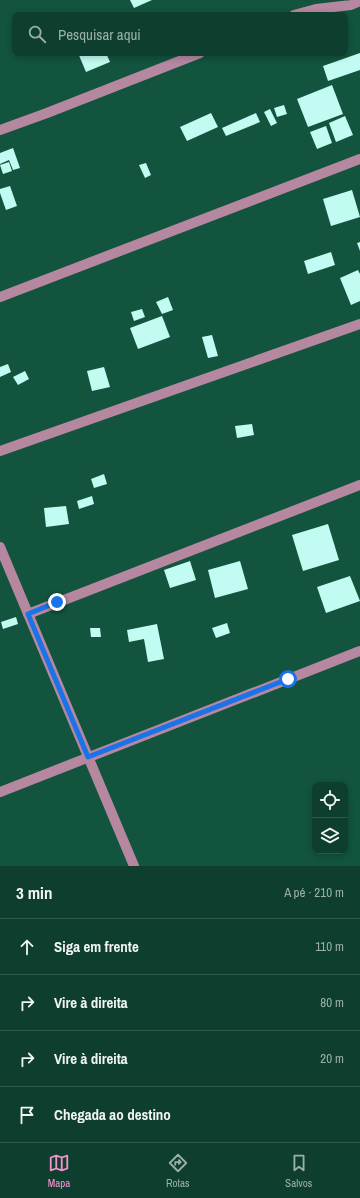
<!DOCTYPE html>
<html lang="pt">
<meta charset="utf-8">
<style>
body{margin:0;font-family:"Archivo Narrow",sans-serif;background:#1c4a3a;color:#f1f3f6}
.controls{position:absolute;right:12px;bottom:12px;display:grid;overflow:hidden;border-radius:8px;box-shadow:0 2px 6px #0003}
.controls button{width:36px;height:36px;display:grid;place-items:center;padding:0;border:0;border-bottom:1px solid #2e584a;background:#0e3f2e;color:#f1f3f6;font:20px sans-serif}
.stop{position:absolute;width:12px;height:12px;margin:-9px;border:3px solid #1a73e8;border-radius:50%;background:#fff}
.stop.end{background:#1a73e8;border-color:#fff;box-shadow:0 1px 4px #0008}
.list{margin:0;padding:0;list-style:none}
h2{display:flex;justify-content:space-between;align-items:center;height:52px;margin:0;padding:0 16px;font-size:17px}
h2 small{font-size:13px;font-weight:400;color:#9bafaa}
.list li{display:grid;grid-template-columns:26px 1fr auto;gap:12px;align-items:center;box-sizing:border-box;height:56px;padding:0 16px;border-top:1px solid #2e584a}
.list b{display:block;font-size:15px;white-space:nowrap}
.list em{font-size:13px;font-style:normal;color:#9bafaa}
.icon{flex:none;width:22px;height:22px;fill:none;stroke:currentColor;stroke-width:2;stroke-linecap:round;stroke-linejoin:round}
.map{position:relative;flex:none;width:360px;height:866px;overflow:hidden}
.search{position:absolute;background:#0e3f2e;box-shadow:0 2px 6px #0003;left:12px;right:12px;top:12px;height:44px;display:flex;align-items:center;gap:10px;box-sizing:border-box;padding:0 14px;border-radius:8px;color:#9bafaa;font-size:15px}
.sheet{height:276px;background:#0e3f2e}
nav{display:flex;justify-content:space-around;align-items:center;box-sizing:border-box;height:56px;border-top:1px solid #2e584a;background:#0e3f2e;font-size:11px;color:#9bafaa}
nav a{display:grid;justify-items:center;gap:2px}
nav .on{color:#f790cd}
.map>svg:first-child{display:block}
</style>
<div class="map">
<svg width="360" height="866" viewBox="0 0 360 866">
<rect width="100%" height="100%" fill="#12543d"/>
<g fill="#c2fbf2">
<polygon points="130,0 152,0 134,8"/>
<polygon points="78,53 106,53 110,62 86,72"/>
<polygon points="360,53 360,70 328,81 323,66"/>
<polygon points="332,85 343,114 308,127 297,99"/>
<polygon points="284,105 287,114 277,117 274,108"/>
<polygon points="270,109 277,123 271,126 264,112"/>
<polygon points="211,113 218,127 187,141 180,127"/>
<polygon points="256,113 260,122 226,136 222,128"/>
<polygon points="345,116 353,135 336,142 329,123"/>
<polygon points="326,126 332,143 317,149 310,132"/>
<polygon points="13,148 20,168 13,170 9,160 0,164 0,153"/>
<polygon points="9,162 12,171 3,174 0,165"/>
<polygon points="146,163 151,175 145,178 139,165"/>
<polygon points="10,186 17,206 6,210 0,193 0,189"/>
<polygon points="352,190 360,217 331,226 323,199"/>
<polygon points="360,242 360,251 357,243"/>
<polygon points="331,252 335,265 308,274 304,261"/>
<polygon points="358,270 360,274 360,301 351,305 340,278"/>
<polygon points="168,297 173,310 162,314 156,302"/>
<polygon points="142,309 145,317 134,321 131,312"/>
<polygon points="162,316 170,337 138,349 130,328"/>
<polygon points="212,335 218,356 208,358 202,337"/>
<polygon points="8,364 11,372 0,377 0,367"/>
<polygon points="104,367 110,387 92,391 87,371"/>
<polygon points="25,371 29,379 18,385 13,377"/>
<polygon points="252,424 254,435 237,438 235,426"/>
<polygon points="104,474 107,484 94,488 91,479"/>
<polygon points="92,496 94,504 79,509 77,501"/>
<polygon points="66,506 69,524 46,527 44,508"/>
<polygon points="328,524 339,560 303,571 292,535"/>
<polygon points="190,561 196,580 170,588 164,570"/>
<polygon points="240,561 248,589 215,598 208,570"/>
<polygon points="350,576 360,601 326,613 317,587"/>
<polygon points="16,617 18,624 3,629 1,622"/>
<polygon points="227,623 230,633 216,638 212,628"/>
<polygon points="157,624 164,659 148,662 144,639 129,642 127,630"/>
<polygon points="90,628 100,628 101,637 91,637"/>
</g>
<g fill="none" stroke-linecap="round" stroke-linejoin="round">
<g stroke="#b687a1" stroke-width="10">
<polyline points="294,15 316,9 351,5 360,1"/>
<polyline points="0,130 47,113 200,53"/>
<polyline points="0,297 360,159"/>
<polyline points="0,451 360,324"/>
<polyline points="0,547 134,866"/>
<polyline points="28,614 360,485"/>
<polyline points="0,792 360,651"/>
</g>
</g>
<g fill="none" stroke-linecap="round" stroke-linejoin="round">
<polyline stroke="#1a73e8" stroke-width="5" points="57,602 28,614 88,757 288,679"/>
</g>
</svg>
<div class="controls">
<button><svg class="icon" aria-label="locate" viewBox="0 0 24 24"><circle cx="12" cy="12" r="6"/><path d="M12 2v4M12 18v4M2 12h4M18 12h4"/></svg></button>
<button><svg class="icon" aria-label="layers" viewBox="0 0 24 24"><path d="M12 4l9 5-9 5-9-5zM3 14l9 5 9-5"/></svg></button>
</div>
<div class="stop" style="left:288px;top:679px"></div>
<div class="stop end" style="left:57px;top:602px"></div>
<div class="search"><svg class="icon" aria-label="search" viewBox="0 0 24 24"><circle cx="10" cy="10" r="6"/><path d="M15 15l6 6"/></svg>Pesquisar aqui</div>
</div>
<section class="sheet">
<h2>3 min<small>A pé · 210 m</small></h2>
<ul class="list">
<li><svg class="icon" aria-label="ahead" viewBox="0 0 24 24"><path d="M12 20V5M6 11l6-6 6 6"/></svg><div><b>Siga em frente</b></div><em>110 m</em></li>
<li><svg class="icon" aria-label="right" viewBox="0 0 24 24"><path d="M7 20v-9h11M14 6l5 5-5 5"/></svg><div><b>Vire à direita</b></div><em>80 m</em></li>
<li><svg class="icon" aria-label="right" viewBox="0 0 24 24"><path d="M7 20v-9h11M14 6l5 5-5 5"/></svg><div><b>Vire à direita</b></div><em>20 m</em></li>
<li><svg class="icon" aria-label="arrive" viewBox="0 0 24 24"><path d="M6 21V4h12l-3 4 3 4H6"/></svg><div><b>Chegada ao destino</b></div></li>
</ul>
</section>
<nav>
<a class="on"><svg class="icon" aria-label="map" viewBox="0 0 24 24"><path d="M3 6l6-2 6 2 6-2v14l-6 2-6-2-6 2zM9 4v14M15 6v14"/></svg>Mapa</a>
<a><svg class="icon" aria-label="directions" viewBox="0 0 24 24"><path d="M12 3l9 9-9 9-9-9zM9 14v-3h6M13 9l2 2-2 2"/></svg>Rotas</a>
<a><svg class="icon" aria-label="saved" viewBox="0 0 24 24"><path d="M7 4h10v16l-5-4-5 4z"/></svg>Salvos</a>
</nav>
